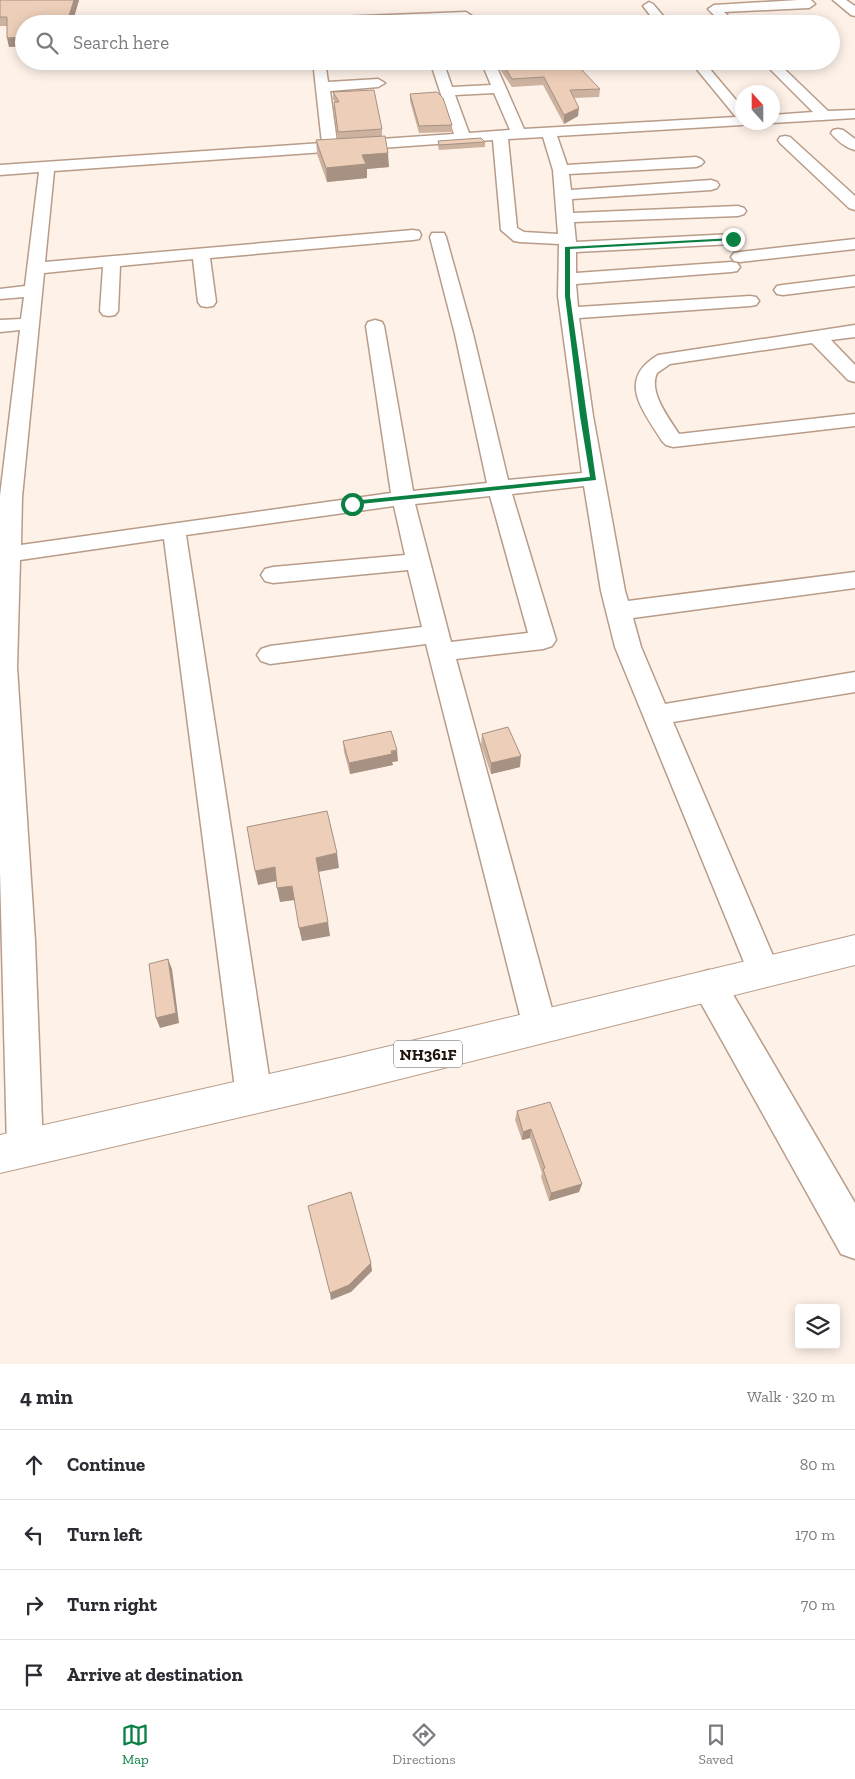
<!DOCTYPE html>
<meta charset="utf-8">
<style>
body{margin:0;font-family:"Zilla Slab",serif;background:#f2f2f3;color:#2b2b33}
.controls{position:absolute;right:15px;bottom:15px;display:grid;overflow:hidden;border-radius:5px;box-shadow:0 2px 12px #0003}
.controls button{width:45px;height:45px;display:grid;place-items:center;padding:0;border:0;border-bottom:1px solid #e1e1e2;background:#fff;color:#2b2b33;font:25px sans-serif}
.compass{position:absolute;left:735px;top:85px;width:45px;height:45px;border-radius:50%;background:#fff;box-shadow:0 2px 12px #0003;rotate:339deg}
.stop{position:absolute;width:15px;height:15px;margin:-11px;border:4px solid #0b8043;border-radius:50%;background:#fff}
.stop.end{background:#0b8043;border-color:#fff;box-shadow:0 1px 5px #0008}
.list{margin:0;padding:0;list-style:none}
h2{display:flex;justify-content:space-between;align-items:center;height:65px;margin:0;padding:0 20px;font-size:21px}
h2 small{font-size:16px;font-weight:400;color:#7c7c81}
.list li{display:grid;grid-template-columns:32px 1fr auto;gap:15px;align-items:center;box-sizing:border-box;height:70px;padding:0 20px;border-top:1px solid #e1e1e2}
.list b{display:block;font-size:19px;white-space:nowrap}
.list em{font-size:16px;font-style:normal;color:#7c7c81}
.icon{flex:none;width:28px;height:28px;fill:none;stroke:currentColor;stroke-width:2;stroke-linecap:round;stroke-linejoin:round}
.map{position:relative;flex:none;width:855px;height:1364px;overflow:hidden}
.search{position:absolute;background:#fff;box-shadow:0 2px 12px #0003;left:15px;right:15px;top:15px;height:55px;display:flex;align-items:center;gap:12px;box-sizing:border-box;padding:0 18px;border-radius:28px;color:#7c7c81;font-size:19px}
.sheet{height:345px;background:#fff}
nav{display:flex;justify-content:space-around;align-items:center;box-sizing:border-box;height:70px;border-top:1px solid #e1e1e2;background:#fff;font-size:14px;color:#7c7c81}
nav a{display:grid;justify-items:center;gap:2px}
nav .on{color:#0b8043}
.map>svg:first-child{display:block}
</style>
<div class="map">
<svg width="855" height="1364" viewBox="0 0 855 1364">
<rect width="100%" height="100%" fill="#fdf1e8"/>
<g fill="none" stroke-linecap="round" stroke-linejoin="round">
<g stroke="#b99c88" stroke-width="3">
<g id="minor">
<polygon points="798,0 811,0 815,4 809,8 724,12 736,24 723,24 708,9 714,5"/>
<polygon points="833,0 846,0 855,6 855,16 851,15"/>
<polygon points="649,2 653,4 670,24 657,24 643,6"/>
<polygon points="466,12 472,16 470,19 361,24 308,24 307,22 313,18"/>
<path d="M313,61H325L328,82L378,79L385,83L378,87L330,91L337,142L454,134L430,61H443L452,87L491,85L481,61H494L524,129L736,117L690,61H703L742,107V122H748L742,125L557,136L567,165L696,157L701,159L704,162L701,165L696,167L569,174L571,190L711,180L717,182L719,185L717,188L711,190L572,199L573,213L738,206L744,208L746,211L744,214L738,216L574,222L576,242L733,234L739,235L741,239L739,243L733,244L576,252V273L731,262L737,263L740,267L737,271L731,272L576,284L578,307L750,296L756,297L759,301L756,305L750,306L579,318L593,416L625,591L628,601L855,572V588L633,618L641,647L665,704L855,672V692L673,722L780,972L775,982L764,987L753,982L748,972L615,647L601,591L584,486L512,494L556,640L552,646L543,649L456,659L557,1027L552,1038L540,1043L528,1038L523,1027L426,644L270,664L261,661L257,655L261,649L270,646L422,627L408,570L273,583L265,581L261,575L265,569L273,567L405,555L394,506L186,535L272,1096L266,1108L254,1113L242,1108L236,1096L164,539L20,560L17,667L35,941L43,1148L38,1161L25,1166L12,1161L7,1148L0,871V496L20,330L0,332V320L21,319L24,297L0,299V289L25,286L39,172L0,175V165L322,143ZM494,93L510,130L469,133L455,95ZM543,137L553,170L558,234L524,232L517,228L508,139ZM493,140L501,230L514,241L520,242L559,244L558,296L582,473L508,480L473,334L446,237L444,233H432L430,237L455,334L487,483L413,491L384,326L382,322L375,320L368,322L366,326L391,493L21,545L22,497L44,273L103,267L100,311L103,315L109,316L115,315L118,311L120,266L193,259L198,302L201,306L207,307L213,306L216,302L210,258L413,240L419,239L421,235L419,231L413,230L45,262L54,171ZM490,496L528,633L451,642L415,504Z"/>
<polygon points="762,61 776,61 828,111 855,110 855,118 772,123 769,122 772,122 772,115 813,112"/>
<path d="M838,129L843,130L855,139V150C846,148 836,140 831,133L833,130Z"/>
<polygon points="785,136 790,137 855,196 855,210 849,208 780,143 778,140 780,137"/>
<polygon points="855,239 855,249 740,262 734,261 731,257 734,253 740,252"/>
<polygon points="855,276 855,286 783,295 777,294 774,290 777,286 783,285"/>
<path d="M855,325V337L831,340L855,365V382L848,380L812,343L670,364L657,373C648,392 669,418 679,434L855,414V426L673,447L666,445L662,441C643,410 616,380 658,355Z"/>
<polygon points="709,970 721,974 855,1203 855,1259 841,1254 697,996 693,985 697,974"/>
</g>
</g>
<g stroke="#b99c88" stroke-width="2">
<polygon id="highway" points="855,935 855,965 344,1093 0,1173 0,1135 344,1057"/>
</g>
<use href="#minor" fill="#fff" fill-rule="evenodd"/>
<use href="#highway" fill="#fff" fill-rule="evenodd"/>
</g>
<g fill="#ccb29f">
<polygon points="0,0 79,0 72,24 24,24 24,46 9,47 7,26 0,26"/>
<polygon points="500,61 556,61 559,67 600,89 599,97 574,98 578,116 564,124 543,85 512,87 499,68"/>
<polygon points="333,92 382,129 382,136 389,167 367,169 367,178 327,182 317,154 316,140 338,139 334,109 334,102 335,102 333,99"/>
<polygon points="410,94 452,125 451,132 419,133 410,101"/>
<polygon points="438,141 485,142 485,147 439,150 438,146"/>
<polygon points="482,734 520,767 491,774 481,745"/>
<polygon points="343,741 398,761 392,762 393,765 350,774 344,752"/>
<polygon points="517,1111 582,1184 579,1192 549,1201 541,1177 542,1173 530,1138 522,1140 515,1120"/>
</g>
<g fill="#a69182">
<polygon points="74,0 79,0 72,24 68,24 67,22"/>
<polygon points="24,37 24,46 9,47 7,38"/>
<polygon points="579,108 578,116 564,124 564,115"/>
<polygon points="388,153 389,167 367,169 367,178 327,182 326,168 362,155"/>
<polygon points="397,750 398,761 392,762 393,765 350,774 349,763"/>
<polygon points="521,756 520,767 491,774 491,763"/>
<polygon points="337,853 339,868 318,872 316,858"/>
<polygon points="275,867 277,881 258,885 255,871"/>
<polygon points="292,886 295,900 280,902 277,888"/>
<polygon points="328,922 330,936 302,941 299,928"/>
<polygon points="168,959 172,969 179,1023 160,1028 156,1018"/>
<polygon points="531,1129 530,1138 522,1140 523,1132"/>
<polygon points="582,1184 579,1192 549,1201 551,1193"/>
<polygon points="371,1263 372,1271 351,1292 331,1300 330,1293"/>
</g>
<g fill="#edcfb9" stroke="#a69182">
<polygon points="0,0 74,0 67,22 69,22 69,24 24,24 24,37 7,38 7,17 0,17"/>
<polygon points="501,61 556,61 559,67 578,66 600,89 570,90 579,108 564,115 544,77 512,79"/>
<polygon points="374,90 382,129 338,132 334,102 339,102 333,92"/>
<polygon points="437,92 443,98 452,125 419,126 410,94"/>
<polygon points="385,136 388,153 362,155 366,164 326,168 316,140"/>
<polygon points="481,138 485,142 439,145 438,141"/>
<polygon points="508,727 521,756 491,763 482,734"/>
<polygon points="391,731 397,750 391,751 392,754 349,763 343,741"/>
<polygon points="327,811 337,853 316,858 328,922 299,928 292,886 277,888 275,867 255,871 247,827"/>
<polygon points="168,959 176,1013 156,1018 149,964"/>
<polygon points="550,1102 582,1184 551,1193 543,1169 545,1168 531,1129 523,1132 517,1111"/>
<polygon points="351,1192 371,1263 349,1285 330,1293 308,1206"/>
</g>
<polygon fill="#0b8043" points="733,238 735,240 570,249 570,296 596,480 350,505 349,504 352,501 590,477 580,416 565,296 565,247"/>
<g text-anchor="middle" stroke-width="4.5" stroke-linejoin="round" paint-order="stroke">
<rect fill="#fff" stroke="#625a55" stroke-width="1" x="394" y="1040.5" width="68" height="27" rx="4"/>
<g font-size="16" font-weight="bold" fill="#1f140c">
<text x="428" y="1060">NH361F</text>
</g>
</g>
</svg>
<div class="controls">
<button><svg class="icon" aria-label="layers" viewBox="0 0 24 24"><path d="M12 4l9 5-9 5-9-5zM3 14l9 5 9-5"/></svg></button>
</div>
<svg class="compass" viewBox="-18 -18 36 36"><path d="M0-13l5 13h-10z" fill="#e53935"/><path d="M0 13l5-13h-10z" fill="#7c7c81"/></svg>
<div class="stop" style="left:352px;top:504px"></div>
<div class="stop end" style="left:733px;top:239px"></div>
<div class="search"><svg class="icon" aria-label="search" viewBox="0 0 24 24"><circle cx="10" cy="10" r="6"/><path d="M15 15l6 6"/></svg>Search here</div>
</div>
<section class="sheet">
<h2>4 min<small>Walk · 320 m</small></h2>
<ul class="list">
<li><svg class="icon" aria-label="ahead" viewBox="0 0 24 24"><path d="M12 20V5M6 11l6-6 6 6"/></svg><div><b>Continue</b></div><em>80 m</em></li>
<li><svg class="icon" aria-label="left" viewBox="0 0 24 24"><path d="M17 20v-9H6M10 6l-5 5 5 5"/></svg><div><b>Turn left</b></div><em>170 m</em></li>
<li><svg class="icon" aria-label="right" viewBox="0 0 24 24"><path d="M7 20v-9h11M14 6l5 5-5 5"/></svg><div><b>Turn right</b></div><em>70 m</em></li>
<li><svg class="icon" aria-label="arrive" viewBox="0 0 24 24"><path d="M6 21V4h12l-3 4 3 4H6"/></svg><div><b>Arrive at destination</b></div></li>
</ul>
</section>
<nav>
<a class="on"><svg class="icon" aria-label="map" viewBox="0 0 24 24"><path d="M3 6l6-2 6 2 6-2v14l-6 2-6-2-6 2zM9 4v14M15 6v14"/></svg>Map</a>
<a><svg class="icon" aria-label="directions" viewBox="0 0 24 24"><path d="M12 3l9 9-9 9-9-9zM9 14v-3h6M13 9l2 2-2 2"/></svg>Directions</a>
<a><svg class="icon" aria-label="saved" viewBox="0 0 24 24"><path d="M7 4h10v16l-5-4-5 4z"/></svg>Saved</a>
</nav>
